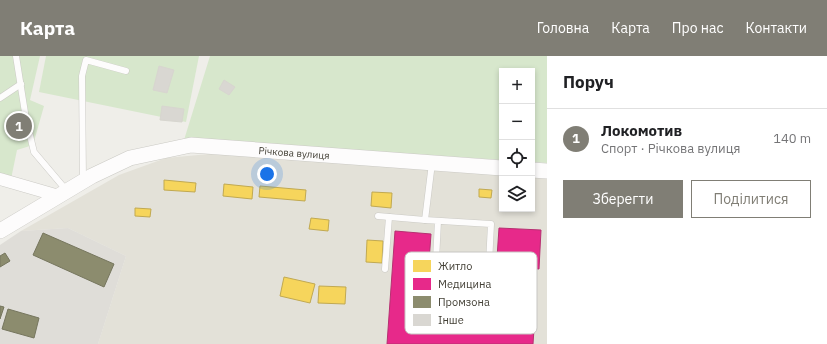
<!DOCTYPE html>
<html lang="uk">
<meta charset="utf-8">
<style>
body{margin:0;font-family:"IBM Plex Sans",sans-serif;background:#f6f6f6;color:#202124}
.controls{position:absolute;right:12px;top:12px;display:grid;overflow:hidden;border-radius:0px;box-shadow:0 2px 6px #0003}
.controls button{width:36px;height:36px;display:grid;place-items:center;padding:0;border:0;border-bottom:1px solid #e0e0e0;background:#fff;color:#202124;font:20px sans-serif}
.you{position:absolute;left:267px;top:118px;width:14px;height:14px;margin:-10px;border:3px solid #fff;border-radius:50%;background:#1a73e8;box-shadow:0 0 0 6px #1a73e833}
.badge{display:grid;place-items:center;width:26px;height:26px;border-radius:50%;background:#807e75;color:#fff;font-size:13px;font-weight:700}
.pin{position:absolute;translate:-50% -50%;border:2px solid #fff;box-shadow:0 1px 4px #0006}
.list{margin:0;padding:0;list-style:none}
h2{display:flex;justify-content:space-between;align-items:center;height:52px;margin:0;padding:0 16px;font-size:17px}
h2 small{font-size:13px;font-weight:400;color:#757577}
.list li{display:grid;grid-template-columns:26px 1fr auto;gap:12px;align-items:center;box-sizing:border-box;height:60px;padding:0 16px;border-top:1px solid #e0e0e0}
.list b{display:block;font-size:15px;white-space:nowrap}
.list p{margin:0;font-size:13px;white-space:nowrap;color:#757577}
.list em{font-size:13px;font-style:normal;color:#757577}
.actions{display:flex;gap:8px;padding:12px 16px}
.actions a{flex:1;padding:9px 0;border:1px solid #807e75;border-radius:0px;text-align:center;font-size:14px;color:#807e75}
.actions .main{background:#807e75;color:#fff}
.icon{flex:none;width:22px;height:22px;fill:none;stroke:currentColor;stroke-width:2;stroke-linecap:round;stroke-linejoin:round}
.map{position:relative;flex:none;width:547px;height:288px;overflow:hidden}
header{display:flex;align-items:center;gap:24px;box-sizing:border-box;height:56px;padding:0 20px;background:#807e75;color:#fff}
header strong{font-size:19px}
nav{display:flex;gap:22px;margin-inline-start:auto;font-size:14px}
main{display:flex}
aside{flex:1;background:#fff}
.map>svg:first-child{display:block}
</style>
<header>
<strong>Карта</strong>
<nav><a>Головна</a><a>Карта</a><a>Про нас</a><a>Контакти</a></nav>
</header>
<main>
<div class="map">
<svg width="547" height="288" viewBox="0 0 547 288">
<rect width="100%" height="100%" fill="#efeee9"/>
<polygon fill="#e3e1d8" points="209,98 502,115 502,153 532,153 532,117 547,118 547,288 98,288 126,200 68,172 21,175 119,119 166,102"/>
<polygon fill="#dfddd8" points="68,172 126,200 98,288 0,288 0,189 21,175"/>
<g fill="#d7e7cc">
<polygon points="0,0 40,0 30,44 44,50 33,89 17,94 11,123 0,119"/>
<polygon points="46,0 199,0 186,66 39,36"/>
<polygon points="210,0 547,0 547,107 532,106 532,15 502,15 502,104 292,90 184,84"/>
</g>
<g fill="#f6d55c" stroke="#c1a951">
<polygon points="164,124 196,127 195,136 164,134"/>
<polygon points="224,128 253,131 252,143 223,140"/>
<polygon points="260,130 306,134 305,145 259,141"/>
<polygon points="479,133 492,134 491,142 479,141"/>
<polygon points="372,136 392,137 391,152 371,150"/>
<polygon points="135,152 151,153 150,161 135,160"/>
<polygon points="311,162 329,164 328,175 309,173"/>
<polygon points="367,184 383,185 382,207 366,206"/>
<polygon points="284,221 315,228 310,247 280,240"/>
<polygon points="319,230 346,231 345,248 318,247"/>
</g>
<polygon fill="#e7298a" stroke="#b63071" points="499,172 541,174 539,213 526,212 524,257 535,258 533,288 387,288 395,175 431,178 429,206 424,206 420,271 492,276"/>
<g fill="#8c8c6e" stroke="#76765e">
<polygon points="43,177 114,208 104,231 33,199"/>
<polygon points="5,197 10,205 0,211 0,200"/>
<polygon points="0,250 4,251 0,263"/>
<polygon points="8,253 39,262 34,282 2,273"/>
</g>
<g fill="#d9d7d2" stroke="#d7d6cf">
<polygon points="159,10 174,14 167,37 153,34"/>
<polygon points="224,24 235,31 229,39 219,33"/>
<polygon points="162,50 184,53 182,66 160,64"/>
</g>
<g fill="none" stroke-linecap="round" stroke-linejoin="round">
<g stroke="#cbcac5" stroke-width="7">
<g id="service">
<polyline points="16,0 26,63 34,96 67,135"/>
<polyline points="0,42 21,28"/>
<polyline points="432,107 425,164 491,168 486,266 433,263 438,165"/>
<polyline points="83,124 82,20 86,4 126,15"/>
<polyline points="378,160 425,164"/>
<polyline points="385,213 389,161"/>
</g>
</g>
<g stroke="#cbcac5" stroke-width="13">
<polyline id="minor" points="0,123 59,140"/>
</g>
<g stroke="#cbcac5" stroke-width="16">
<g id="tertiary">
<polyline points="532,114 547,115"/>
<path id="s1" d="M0,175L92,120L130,102L191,89L502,112"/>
</g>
</g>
<use href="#service" stroke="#fdfcfc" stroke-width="6"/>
<use href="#minor" stroke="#fdfcfc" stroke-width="12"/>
<use href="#tertiary" stroke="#fdfcfc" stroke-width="15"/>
</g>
<g text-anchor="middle" stroke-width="4" stroke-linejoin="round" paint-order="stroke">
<g font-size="10" fill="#444137" stroke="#fff">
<text dy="4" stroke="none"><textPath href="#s1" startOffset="315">Річкова вулиця</textPath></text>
</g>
</g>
<rect x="405" y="196" width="132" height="82" rx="6" fill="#fff" stroke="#c7c6c3" stroke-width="1"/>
<rect x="413" y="204" width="18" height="12" fill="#f6d55c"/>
<rect x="413" y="222" width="18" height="12" fill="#e7298a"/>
<rect x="413" y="240" width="18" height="12" fill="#8c8c6e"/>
<rect x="413" y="258" width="18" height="12" fill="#d9d7d2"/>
<g font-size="11" fill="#444137">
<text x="438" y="214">Житло</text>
<text x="438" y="232">Медицина</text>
<text x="438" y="250">Промзона</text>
<text x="438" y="268">Інше</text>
</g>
</svg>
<div class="controls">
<button>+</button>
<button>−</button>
<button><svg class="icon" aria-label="locate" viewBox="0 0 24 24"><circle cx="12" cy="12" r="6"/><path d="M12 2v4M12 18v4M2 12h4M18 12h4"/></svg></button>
<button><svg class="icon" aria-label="layers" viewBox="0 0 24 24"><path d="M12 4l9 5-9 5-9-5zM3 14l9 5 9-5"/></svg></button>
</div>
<div class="you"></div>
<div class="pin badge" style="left:19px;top:70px">1</div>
</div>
<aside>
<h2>Поруч<small></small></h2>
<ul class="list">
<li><span class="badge">1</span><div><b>Локомотив</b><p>Спорт · Річкова вулиця</p></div><em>140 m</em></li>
</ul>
<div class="actions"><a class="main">Зберегти</a><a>Поділитися</a></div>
</aside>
</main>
